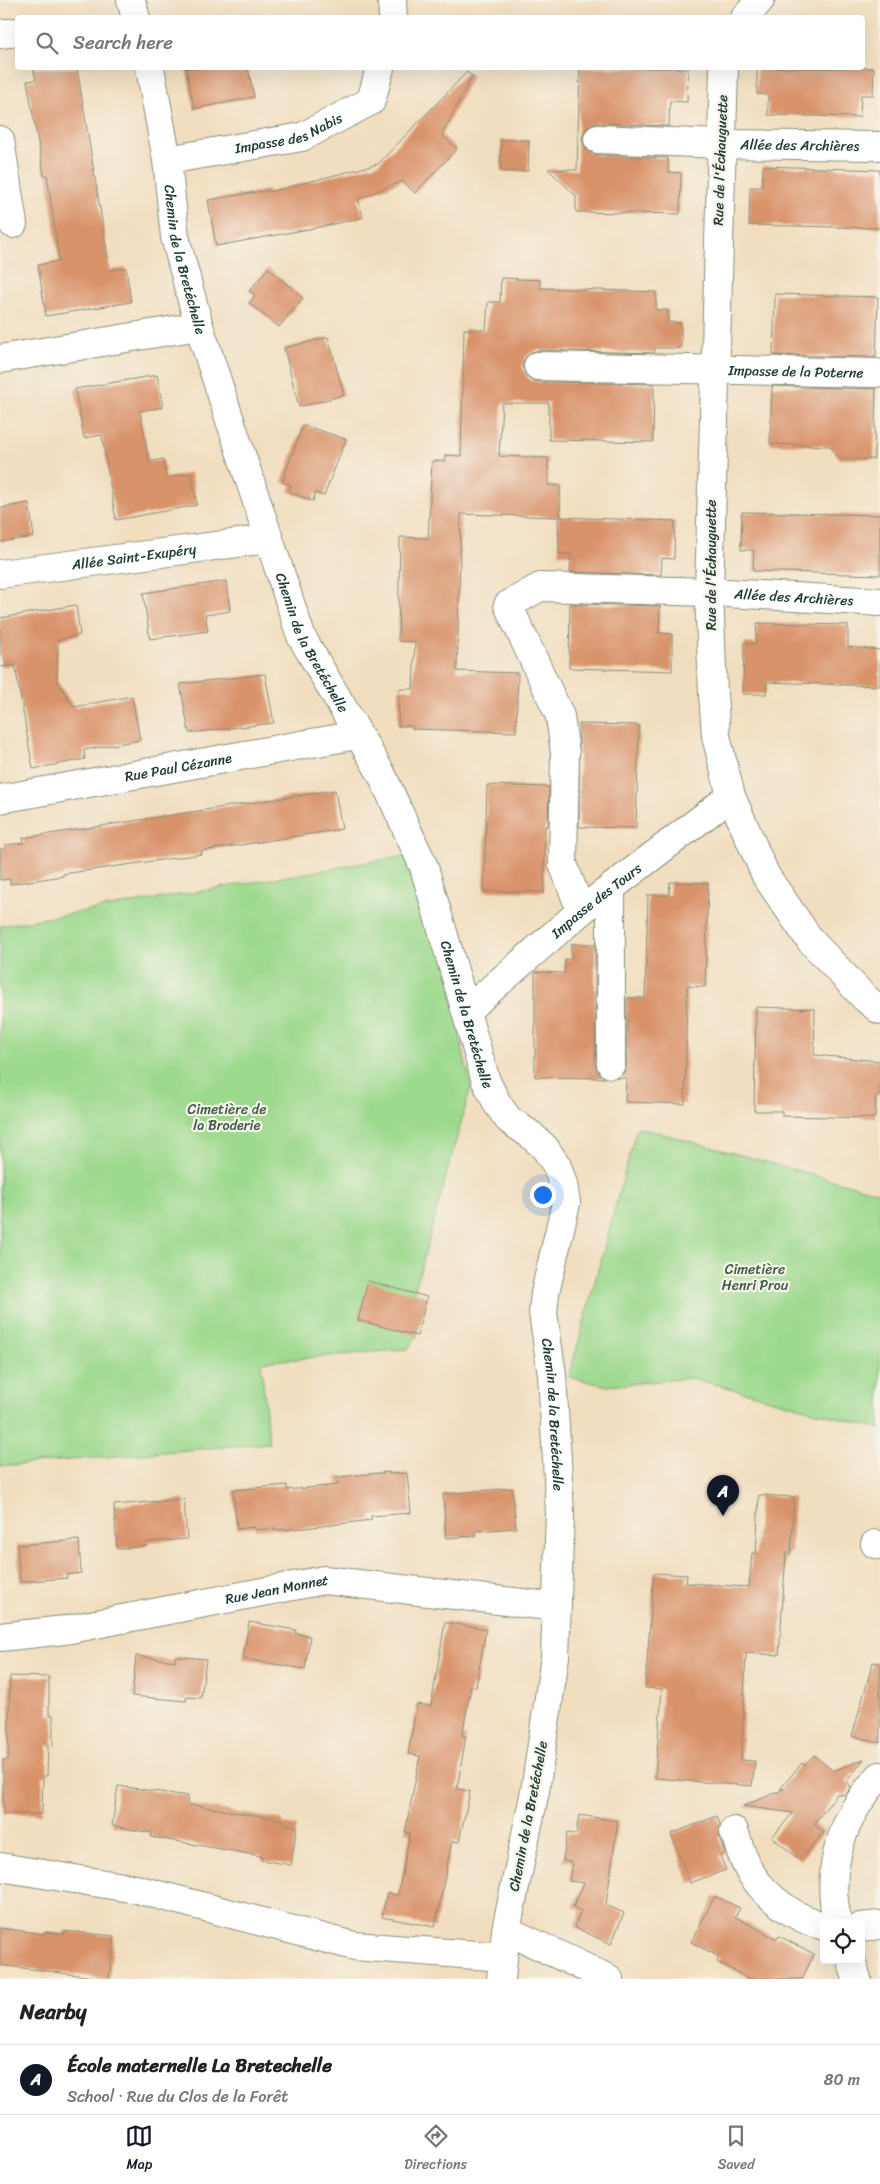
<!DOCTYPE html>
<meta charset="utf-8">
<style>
body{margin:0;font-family:Sriracha,sans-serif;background:#f6f6f6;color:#222}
.controls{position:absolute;right:15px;bottom:15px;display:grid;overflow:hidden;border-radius:5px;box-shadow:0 5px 20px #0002}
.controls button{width:45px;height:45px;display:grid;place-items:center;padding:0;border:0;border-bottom:1px solid #e0e0e0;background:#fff;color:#222;font:25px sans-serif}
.you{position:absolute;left:542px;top:1194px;width:18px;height:18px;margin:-12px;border:4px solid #fff;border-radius:50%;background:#1a73e8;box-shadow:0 0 0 8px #1a73e833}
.badge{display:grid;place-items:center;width:32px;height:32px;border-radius:50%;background:#111827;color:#fff;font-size:16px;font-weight:700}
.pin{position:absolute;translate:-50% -41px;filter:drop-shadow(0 1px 2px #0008)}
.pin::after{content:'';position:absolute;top:26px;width:18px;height:15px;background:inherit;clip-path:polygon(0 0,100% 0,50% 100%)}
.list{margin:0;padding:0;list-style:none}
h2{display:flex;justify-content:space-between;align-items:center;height:65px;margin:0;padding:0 20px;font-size:21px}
h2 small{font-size:16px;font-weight:400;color:#767676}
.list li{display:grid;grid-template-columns:32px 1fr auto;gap:15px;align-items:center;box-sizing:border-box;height:70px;padding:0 20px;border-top:1px solid #e0e0e0}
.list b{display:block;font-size:19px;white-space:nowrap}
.list p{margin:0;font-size:16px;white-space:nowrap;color:#767676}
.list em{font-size:16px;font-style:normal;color:#767676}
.icon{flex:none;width:28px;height:28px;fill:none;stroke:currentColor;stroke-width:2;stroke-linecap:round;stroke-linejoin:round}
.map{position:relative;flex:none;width:880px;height:1979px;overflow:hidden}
.search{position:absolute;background:#fff;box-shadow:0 5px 20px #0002;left:15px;right:15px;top:15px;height:55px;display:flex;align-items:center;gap:12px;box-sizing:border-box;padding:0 18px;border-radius:5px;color:#767676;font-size:19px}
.sheet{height:135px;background:#fff}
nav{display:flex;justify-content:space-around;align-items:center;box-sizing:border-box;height:70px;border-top:1px solid #e0e0e0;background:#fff;font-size:14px;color:#767676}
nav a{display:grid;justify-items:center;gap:2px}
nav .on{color:#111827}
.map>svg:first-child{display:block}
</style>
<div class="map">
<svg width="880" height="1979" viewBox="0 0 880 1979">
<rect width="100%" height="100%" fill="#f7f3e8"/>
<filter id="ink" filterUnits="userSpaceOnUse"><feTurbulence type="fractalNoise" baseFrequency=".02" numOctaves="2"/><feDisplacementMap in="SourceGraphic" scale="10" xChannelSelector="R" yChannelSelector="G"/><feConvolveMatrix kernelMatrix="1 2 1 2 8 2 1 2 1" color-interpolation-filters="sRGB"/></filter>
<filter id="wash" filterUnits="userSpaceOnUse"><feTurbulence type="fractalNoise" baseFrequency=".0096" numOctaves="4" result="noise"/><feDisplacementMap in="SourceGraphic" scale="20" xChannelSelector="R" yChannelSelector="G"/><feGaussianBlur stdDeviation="1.12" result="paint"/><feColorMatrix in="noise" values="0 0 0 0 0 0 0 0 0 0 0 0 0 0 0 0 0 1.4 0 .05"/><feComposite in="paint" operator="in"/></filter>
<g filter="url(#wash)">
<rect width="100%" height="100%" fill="#f1debf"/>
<g fill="#9cd98d" stroke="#5e8b60">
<polygon points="415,854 443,936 463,1052 471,1086 414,1293 427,1297 417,1336 408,1349 261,1362 269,1443 0,1466 0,926"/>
<polygon points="637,1127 880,1193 880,1429 692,1378 607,1386 569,1377"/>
</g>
<g id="blocks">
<g fill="#d9936b">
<polygon points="33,68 77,68 110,270 126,268 131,302 46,316 38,265 59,261 47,175 44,175 27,81 36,80"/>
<polygon points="186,68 248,68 254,97 194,109"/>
<polygon points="580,68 688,68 687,102 670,101 669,126 598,123 590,125 585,130 582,138 584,147 589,152 597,155 668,158 668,172 681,173 680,214 576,212 576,196 548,169 577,170"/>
<polygon points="757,68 874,68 873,95 861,95 860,117 768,115 768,95 757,94"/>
<polygon points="467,72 472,76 442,135 457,149 415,193 402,181 358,199 363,217 325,226 216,246 208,200 268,190 269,192 378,164"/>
<polygon points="501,140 529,140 528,171 501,172"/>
<polygon points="763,166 880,170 880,228 749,225 750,187 762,187"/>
<polygon points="268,268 303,298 279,327 249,303 255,295 249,291"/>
<polygon points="501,278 540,280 540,288 656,292 656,310 668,310 668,322 681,323 681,348 655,348 654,353 538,350 530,353 525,358 522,365 525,374 530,380 538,382 654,384 653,442 549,440 549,403 502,403 499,456 548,458 548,485 560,486 560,517 675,521 674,559 662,558 661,575 570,572 571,554 559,554 558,517 461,514 457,671 518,673 516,732 412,729 412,726 398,726 399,689 413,689 415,642 398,641 400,537 428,538 432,461 445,461 445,455 461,456 464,329 486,330 488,302 500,302"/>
<polygon points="775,294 878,297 876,357 773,355"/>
<polygon points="328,337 344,395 299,407 284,348"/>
<polygon points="157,375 163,407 140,411 149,462 163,459 166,478 191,473 197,505 116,520 102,435 84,438 75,389"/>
<polygon points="772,386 876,389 874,459 840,459 830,446 770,444"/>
<polygon points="303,425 346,439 324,496 315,493 313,501 289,492 291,485 282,482"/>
<polygon points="29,503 34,537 0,542 0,508"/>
<polygon points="742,512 880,515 880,575 753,571 754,550 741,550"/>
<polygon points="226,581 230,611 205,615 208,631 150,639 143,593"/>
<polygon points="570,604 660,606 659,633 672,634 672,671 569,668"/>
<polygon points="76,605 80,635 58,640 57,681 74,707 132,696 140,740 84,750 85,759 33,769 15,665 0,667 0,618"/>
<polygon points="757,623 848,625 848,647 880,650 880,686 767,682 766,694 743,694 744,643 756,644"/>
<polygon points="265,674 274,723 189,733 180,684"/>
<polygon points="579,724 639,725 636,828 579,827"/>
<polygon points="487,785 549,787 548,826 545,826 544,892 484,891"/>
<polygon points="335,790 342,829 202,851 202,854 63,874 63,876 10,884 10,879 0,880 0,849 6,849 5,845 24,843 23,838"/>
<polygon points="670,882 708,883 705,987 687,986 685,1104 625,1102 626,1078 616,1078 624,1072 627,1064 627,998 645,998 648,895 669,895"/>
<polygon points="571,944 595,944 595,1064 598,1072 605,1078 535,1077 535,972 564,973 565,959 571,959"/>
<polygon points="756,1007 815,1009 814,1055 880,1061 880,1096 876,1095 875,1118 782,1116 782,1111 754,1111"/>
<polygon points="368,1281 427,1297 417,1336 358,1320"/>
<polygon points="390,1472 389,1474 407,1473 411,1513 371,1516 371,1520 305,1528 275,1530 275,1528 255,1530 255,1527 237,1529 233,1490 287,1485 287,1490 338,1485 337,1477"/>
<polygon points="512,1488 516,1528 475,1531 476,1536 446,1538 443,1494"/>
<polygon points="759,1495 794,1497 791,1554 786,1553 779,1655 746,1653 741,1760 755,1761 752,1786 655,1778 662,1689 645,1688 654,1573 687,1575 686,1583 749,1587 752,1553 756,1554"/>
<polygon points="184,1499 187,1539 147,1542 147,1546 117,1549 114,1505"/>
<polygon points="79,1540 81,1573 66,1575 67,1578 20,1582 17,1545"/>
<polygon points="249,1622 296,1630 295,1633 310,1636 305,1669 243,1659"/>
<polygon points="445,1622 486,1629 476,1687 471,1686 462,1736 466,1736 457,1789 470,1791 459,1842 452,1841 435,1927 382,1917 387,1893 398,1895 410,1833 405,1832 420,1756 408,1754 417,1704 431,1706"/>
<polygon points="136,1656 175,1661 175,1656 206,1659 201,1698 187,1697 186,1701 132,1696"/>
<polygon points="873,1662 880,1663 880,1743 852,1736"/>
<polygon points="10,1676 49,1677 49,1715 53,1715 53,1746 48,1745 47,1776 43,1776 42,1814 3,1814 3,1760 8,1760"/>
<polygon points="814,1755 833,1771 864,1759 846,1782 851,1786 846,1795 837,1794 814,1824 824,1832 800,1860 772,1837 793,1813 743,1806 785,1789 780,1789 802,1763 804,1765"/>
<polygon points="118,1786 188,1796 187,1804 283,1820 283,1824 297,1826 291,1865 261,1860 262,1856 151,1837 152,1833 112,1826"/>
<polygon points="579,1815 618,1821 606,1905 624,1913 611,1944 574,1927 581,1911 573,1907 584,1883 569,1881 572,1862 563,1861 567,1833 576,1834"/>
<polygon points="717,1816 720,1825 719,1836 725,1854 720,1856 726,1870 690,1883 671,1834"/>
<polygon points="715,1896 740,1908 735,1917 777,1939 779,1936 814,1954 802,1979 750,1979 717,1962 719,1957 691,1942"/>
<polygon points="0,1928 45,1934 46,1932 64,1934 64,1931 114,1936 109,1979 0,1965"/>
</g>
</g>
</g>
<g filter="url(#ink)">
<use href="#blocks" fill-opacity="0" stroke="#888e7a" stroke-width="1"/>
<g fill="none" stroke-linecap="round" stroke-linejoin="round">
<g stroke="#888e7a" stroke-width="30">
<g id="street">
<polyline points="131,0 136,18"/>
<polyline points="392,0 393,18"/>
<polyline points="745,18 760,0"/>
<polyline points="0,34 18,32"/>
<path id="s1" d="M150,68L167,160L175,237L199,326L301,636L381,773L424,867L486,1081L498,1105L509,1120L531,1135L545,1148L557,1166L563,1184L566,1203L545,1293L543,1313L552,1375L560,1513L555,1657L535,1791L506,1930L501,1979"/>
<polyline points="724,68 709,592 713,693 716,736 731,796 766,876 810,940 865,998 880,1010"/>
<path id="s2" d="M598,139L720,144L880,146"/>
<polyline points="0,140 13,224"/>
<path id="s3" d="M167,160L302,137L371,101L380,68"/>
<polyline points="0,359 199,326"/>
<path id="s4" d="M538,366L876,373"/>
<path id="s5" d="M0,574L269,539"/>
<path id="s6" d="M0,799L357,735"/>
<path id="s7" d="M581,911L563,864L565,753L560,716L508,605L540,587L709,592L880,602"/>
<path id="s8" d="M466,1011L581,911L731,796"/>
<polyline points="611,1064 611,888"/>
<polyline points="875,1544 880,1545"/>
<path id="s9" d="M0,1637L65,1630L324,1580L557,1607"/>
<path d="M734,1831C739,1844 742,1860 750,1872C766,1897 795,1919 824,1926"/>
<polyline points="0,1867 136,1889 354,1946 503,1957"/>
<path d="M838,1923C824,1870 843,1814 880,1776"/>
<polyline points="861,1927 880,1925"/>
<polyline points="506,1930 609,1979"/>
<polyline points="851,1960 857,1979"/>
</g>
</g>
<use href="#street" stroke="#fff" stroke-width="28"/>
</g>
</g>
<g text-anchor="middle" stroke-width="4.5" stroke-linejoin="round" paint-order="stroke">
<g font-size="14" fill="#1f3d34" stroke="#f7f3e8">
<text dy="5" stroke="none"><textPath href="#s3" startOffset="125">Impasse des Nabis</textPath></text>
<text dy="5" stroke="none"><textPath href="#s2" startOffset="202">Allée des Archières</textPath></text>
<text transform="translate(720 160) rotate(-88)" y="5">Rue de l'Échauguette</text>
<text dy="5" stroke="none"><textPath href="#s1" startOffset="195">Chemin de la Bretéchelle</textPath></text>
<text dy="5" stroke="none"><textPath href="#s4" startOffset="258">Impasse de la Poterne</textPath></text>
<text dy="5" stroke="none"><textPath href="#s5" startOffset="135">Allée Saint-Exupéry</textPath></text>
<text transform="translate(711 565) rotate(-90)" y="5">Rue de l'Échauguette</text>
<text dy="5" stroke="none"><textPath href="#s7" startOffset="612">Allée des Archières</textPath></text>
<text dy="5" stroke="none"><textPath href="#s1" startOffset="600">Chemin de la Bretéchelle</textPath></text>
<text dy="5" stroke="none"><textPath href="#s6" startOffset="181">Rue Paul Cézanne</textPath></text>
<text dy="5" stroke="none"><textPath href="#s8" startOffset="171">Impasse des Tours</textPath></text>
<text dy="5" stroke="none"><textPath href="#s1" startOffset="1005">Chemin de la Bretéchelle</textPath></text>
<text dy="5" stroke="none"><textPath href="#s1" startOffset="1440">Chemin de la Bretéchelle</textPath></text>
<text dy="5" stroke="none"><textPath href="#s9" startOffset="281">Rue Jean Monnet</textPath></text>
<text transform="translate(528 1816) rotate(-79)" y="5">Chemin de la Bretéchelle</text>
</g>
<g font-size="14" fill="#385c46" stroke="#f7f3e8">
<text x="227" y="1114">Cimetière de<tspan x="227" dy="16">la Broderie</tspan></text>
<text x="755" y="1274">Cimetière<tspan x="755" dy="16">Henri Prou</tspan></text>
</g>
</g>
</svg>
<div class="controls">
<button><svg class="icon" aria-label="locate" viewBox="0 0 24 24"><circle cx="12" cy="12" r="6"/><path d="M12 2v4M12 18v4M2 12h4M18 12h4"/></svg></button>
</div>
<div class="you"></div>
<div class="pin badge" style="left:723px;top:1516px">A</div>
<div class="search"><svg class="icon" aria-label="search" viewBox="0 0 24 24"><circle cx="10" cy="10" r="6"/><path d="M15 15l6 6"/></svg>Search here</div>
</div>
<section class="sheet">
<h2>Nearby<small></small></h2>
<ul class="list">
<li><span class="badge">A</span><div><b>École maternelle La Bretechelle</b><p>School · Rue du Clos de la Forêt</p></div><em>80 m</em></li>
</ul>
</section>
<nav>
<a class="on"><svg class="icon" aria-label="map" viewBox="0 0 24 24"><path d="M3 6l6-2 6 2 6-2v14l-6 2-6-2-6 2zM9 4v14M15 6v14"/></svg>Map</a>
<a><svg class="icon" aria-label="directions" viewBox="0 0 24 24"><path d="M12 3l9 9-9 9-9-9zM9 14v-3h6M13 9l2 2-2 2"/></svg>Directions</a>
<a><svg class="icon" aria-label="saved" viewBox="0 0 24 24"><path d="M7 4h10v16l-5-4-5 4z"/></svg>Saved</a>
</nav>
